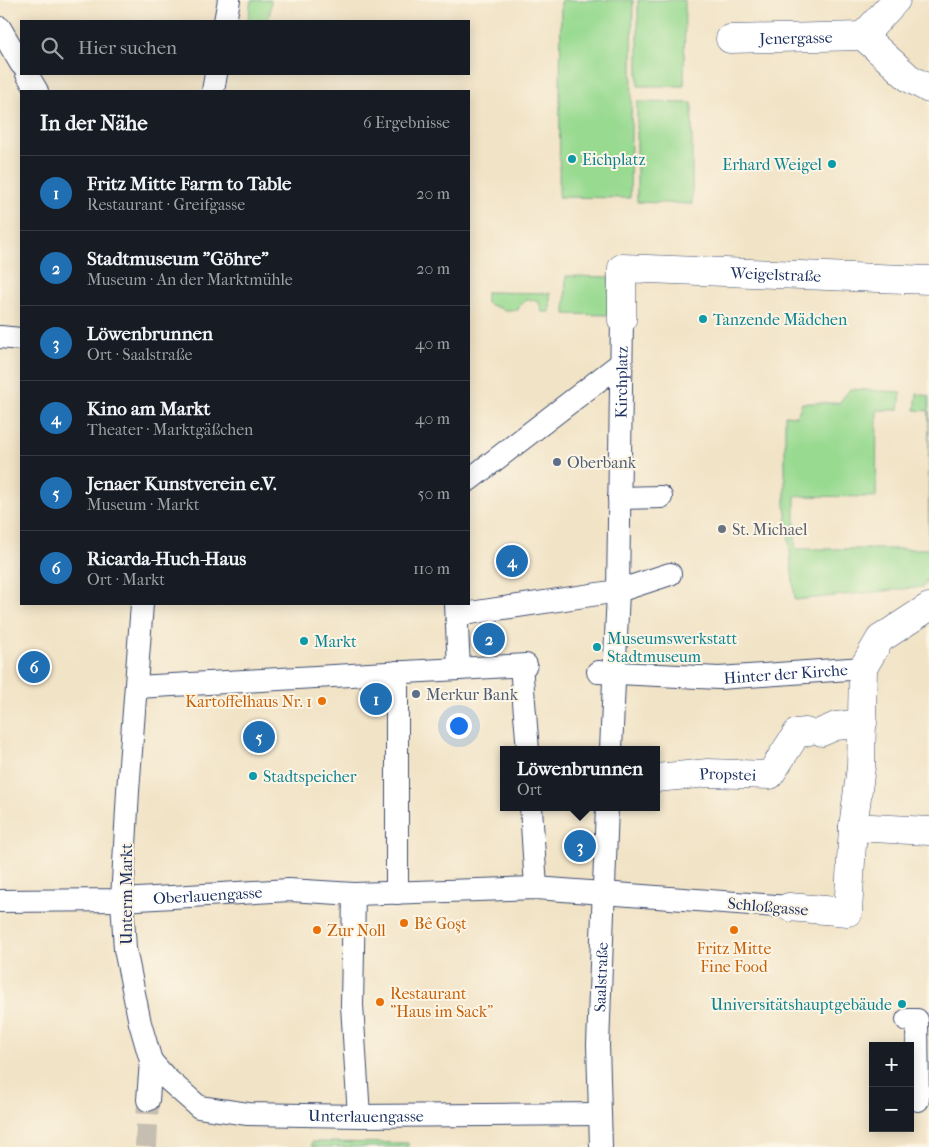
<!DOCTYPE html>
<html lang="de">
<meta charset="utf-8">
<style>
body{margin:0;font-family:"IM FELL French Canon",serif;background:#20242c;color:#f1f3f6}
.controls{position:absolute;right:15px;bottom:15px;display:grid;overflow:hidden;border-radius:0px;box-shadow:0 2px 12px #0003}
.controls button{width:45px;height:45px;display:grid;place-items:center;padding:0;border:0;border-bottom:1px solid #363941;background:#171b24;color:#f1f3f6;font:25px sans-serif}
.you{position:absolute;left:458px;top:725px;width:18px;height:18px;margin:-12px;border:4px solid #fff;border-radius:50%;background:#1a73e8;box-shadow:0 0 0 8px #1a73e833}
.badge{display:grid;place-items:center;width:32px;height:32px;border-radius:50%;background:#1f6fb2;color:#fff;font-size:16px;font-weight:700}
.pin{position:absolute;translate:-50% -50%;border:2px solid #fff;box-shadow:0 1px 5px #0006}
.popup{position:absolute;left:500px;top:746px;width:160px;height:65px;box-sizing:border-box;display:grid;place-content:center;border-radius:0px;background:#171b24;filter:drop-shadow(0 1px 4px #0005);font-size:16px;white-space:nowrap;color:#9ea1a6}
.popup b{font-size:19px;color:#f1f3f6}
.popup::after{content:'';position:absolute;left:50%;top:100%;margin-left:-10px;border:10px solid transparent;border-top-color:#171b24}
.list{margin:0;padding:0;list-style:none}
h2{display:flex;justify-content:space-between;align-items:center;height:65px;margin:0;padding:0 20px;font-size:21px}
h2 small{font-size:16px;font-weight:400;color:#9ea1a6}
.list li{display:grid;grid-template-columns:32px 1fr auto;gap:15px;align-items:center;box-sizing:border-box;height:75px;padding:0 20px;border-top:1px solid #363941}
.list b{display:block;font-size:19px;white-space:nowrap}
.list p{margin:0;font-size:16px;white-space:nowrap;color:#9ea1a6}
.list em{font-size:16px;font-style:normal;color:#9ea1a6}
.icon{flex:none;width:28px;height:28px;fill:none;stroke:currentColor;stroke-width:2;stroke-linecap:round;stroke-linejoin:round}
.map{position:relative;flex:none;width:929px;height:1147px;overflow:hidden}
.search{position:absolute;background:#171b24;box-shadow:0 2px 12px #0003;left:20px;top:20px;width:450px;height:55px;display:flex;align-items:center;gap:12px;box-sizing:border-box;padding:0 18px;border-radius:0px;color:#9ea1a6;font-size:19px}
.panel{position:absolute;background:#171b24;box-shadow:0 2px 12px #0003;left:20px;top:90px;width:450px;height:515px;border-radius:0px}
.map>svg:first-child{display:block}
</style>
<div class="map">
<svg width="929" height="1147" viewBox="0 0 929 1147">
<rect width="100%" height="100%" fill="#fcf5e5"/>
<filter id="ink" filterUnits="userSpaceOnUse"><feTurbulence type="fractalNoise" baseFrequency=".02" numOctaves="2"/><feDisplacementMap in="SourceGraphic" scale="10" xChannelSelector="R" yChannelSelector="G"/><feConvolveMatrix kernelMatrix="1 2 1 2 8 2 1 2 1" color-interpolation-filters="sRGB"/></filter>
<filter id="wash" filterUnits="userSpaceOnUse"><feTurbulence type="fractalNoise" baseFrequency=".0096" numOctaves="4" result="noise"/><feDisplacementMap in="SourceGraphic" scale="20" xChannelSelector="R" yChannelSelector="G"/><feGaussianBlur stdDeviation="1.12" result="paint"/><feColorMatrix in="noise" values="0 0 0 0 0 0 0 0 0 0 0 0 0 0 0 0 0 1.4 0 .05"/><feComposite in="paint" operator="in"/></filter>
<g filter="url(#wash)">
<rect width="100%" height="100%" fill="#f1e3c6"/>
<g fill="#99da91" stroke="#5a8478">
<polygon points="251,0 271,0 269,21 248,21"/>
<polygon points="561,0 633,0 630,198 559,197"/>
<polygon points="638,0 685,0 684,86 638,86"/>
<polygon points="637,102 692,103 692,204 637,202"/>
<polygon points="566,276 609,277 608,315 565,314"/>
<polygon points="486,292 550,293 550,312 542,312 539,302 528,299 520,305 518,310 504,310 486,303"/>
<polygon points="850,389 901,392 899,410 877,410 876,497 795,496 795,549 929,549 929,411 915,410 917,394 929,396 929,576 923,587 795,600 785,504 785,415 797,416 802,403 839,403"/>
<polygon points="312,1142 408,1143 408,1147 312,1147"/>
</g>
</g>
<g filter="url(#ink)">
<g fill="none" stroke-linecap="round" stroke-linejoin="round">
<polyline stroke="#c6bfb1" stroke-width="22" stroke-dasharray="22 11" stroke-linecap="butt" points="146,1147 148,1100"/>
<g stroke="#3b4a6e" stroke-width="24">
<g id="pedestrian">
<polyline points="225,21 229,0"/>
<polyline points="0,28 21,64"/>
<polyline points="27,74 37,91"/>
<polyline points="213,91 216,74"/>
<polyline points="0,337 21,339"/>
<polyline points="469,480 621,363"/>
<polyline points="619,498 661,497"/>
<polyline points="142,604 128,791 122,900 125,949 140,1023 151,1061 148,1100"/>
<polyline points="457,615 618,591 670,574"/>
<polyline points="521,666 528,750"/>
<polyline points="459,669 526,665"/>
<path id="s1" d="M598,672L719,678L863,668"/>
<polyline points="137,687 459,669 456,604"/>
<path id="s2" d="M611,750L618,591L622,320"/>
<polyline points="531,807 536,888"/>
<polyline points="397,893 397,672"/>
<polyline points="354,894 352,1005 359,1116"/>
<path id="s3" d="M0,901L122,900L289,890L354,894L536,888L789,907"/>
<polyline points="907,1020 917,1020 918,1100"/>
<path id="s4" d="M151,1061L165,1077L199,1107L248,1114L359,1116L599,1114"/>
<path id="s5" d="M601,1147L598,1045L607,807"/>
</g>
</g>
<g stroke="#3b4a6e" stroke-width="29">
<g id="minor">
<polyline points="863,36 896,0"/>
<path id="s6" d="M730,39L863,36L909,78L929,89"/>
<path id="s7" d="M622,320V268L929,280"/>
<polyline points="929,607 880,639 863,668 861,767 853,827 929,831"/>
<polyline points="822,732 836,726 863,723"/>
<path id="s8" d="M656,778L708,773L770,775L797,733L806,732"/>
<polyline points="789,907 848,912 853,827"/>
</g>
</g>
<use href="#pedestrian" stroke="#fff" stroke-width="22"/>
<use href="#minor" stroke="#fff" stroke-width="28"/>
</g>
</g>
<g fill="#0f9aa8" stroke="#fcf5e5" stroke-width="2">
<circle cx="572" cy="159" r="5"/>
<circle cx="832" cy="164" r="5"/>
<circle cx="703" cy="319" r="5"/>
<circle cx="304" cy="641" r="5"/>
<circle cx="597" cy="647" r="5"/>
<circle cx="253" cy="776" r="5"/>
<circle cx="902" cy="1004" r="5"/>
</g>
<g fill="#5c6f8a" stroke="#fcf5e5" stroke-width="2">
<circle cx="557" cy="462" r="5"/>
<circle cx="416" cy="694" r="5"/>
</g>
<circle fill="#6b7280" stroke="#fcf5e5" stroke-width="2" cx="722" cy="529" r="5"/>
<g fill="#e8710a" stroke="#fcf5e5" stroke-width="2">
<circle cx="322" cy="701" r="5"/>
<circle cx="404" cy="923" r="5"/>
<circle cx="317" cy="930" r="5"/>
<circle cx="734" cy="930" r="5"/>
<circle cx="380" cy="1002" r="5"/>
</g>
<g text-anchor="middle" stroke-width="4" stroke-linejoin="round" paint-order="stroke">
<g font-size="16" fill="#1b2f5e" stroke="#fcf5e5">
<text dy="6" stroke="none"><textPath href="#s6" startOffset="66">Jenergasse</textPath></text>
<text dy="6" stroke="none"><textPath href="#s7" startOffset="206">Weigelstraße</textPath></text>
<text dy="6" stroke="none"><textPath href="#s2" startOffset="368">Kirchplatz</textPath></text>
<text dy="6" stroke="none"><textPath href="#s1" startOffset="188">Hinter der Kirche</textPath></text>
<text dy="6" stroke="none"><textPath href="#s8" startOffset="72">Propstei</textPath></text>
<text transform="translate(126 894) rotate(-90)" y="6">Unterm Markt</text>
<text dy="6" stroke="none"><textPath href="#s3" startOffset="208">Oberlauengasse</textPath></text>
<text transform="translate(768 906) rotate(5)" y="6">Schloßgasse</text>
<text dy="6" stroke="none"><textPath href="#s5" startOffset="170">Saalstraße</textPath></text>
<text dy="6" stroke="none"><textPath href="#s4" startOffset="234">Unterlauengasse</textPath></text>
</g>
<g font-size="16" fill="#0d838f" stroke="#fcf5e5" text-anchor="start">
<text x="582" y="165">Eichplatz</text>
<text x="822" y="170" text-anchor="end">Erhard Weigel</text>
<text x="713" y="325">Tanzende Mädchen</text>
<text x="607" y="644">Museumswerkstatt<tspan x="607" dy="18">Stadtmuseum</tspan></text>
<text x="314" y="647">Markt</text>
<text x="263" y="782">Stadtspeicher</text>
<text x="892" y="1010" text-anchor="end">Universitätshauptgebäude</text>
</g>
<g font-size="16" fill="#4e5e75" stroke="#fcf5e5" text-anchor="start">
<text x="567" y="468">Oberbank</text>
<text x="426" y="700">Merkur Bank</text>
</g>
<g font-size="16" fill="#5b616d" stroke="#fcf5e5" text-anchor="start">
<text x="732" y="535">St. Michael</text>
</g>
<g font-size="16" fill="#c56008" stroke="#fcf5e5" text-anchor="start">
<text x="312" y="707" text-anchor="end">Kartoffelhaus Nr. 1</text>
<text x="414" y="929">Bê Goşt</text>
<text x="327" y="936">Zur Noll</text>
<text x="734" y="954" text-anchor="middle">Fritz Mitte<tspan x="734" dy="18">Fine Food</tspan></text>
<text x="390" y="999">Restaurant<tspan x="390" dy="18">"Haus im Sack"</tspan></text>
</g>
</g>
</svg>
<div class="controls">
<button>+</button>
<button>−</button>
</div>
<div class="you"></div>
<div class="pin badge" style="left:376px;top:699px">1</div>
<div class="pin badge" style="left:489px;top:639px">2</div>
<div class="pin badge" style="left:580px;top:846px">3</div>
<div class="popup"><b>Löwenbrunnen</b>Ort</div>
<div class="pin badge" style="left:512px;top:561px">4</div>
<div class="pin badge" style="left:259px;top:737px">5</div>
<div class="pin badge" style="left:34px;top:667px">6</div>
<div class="search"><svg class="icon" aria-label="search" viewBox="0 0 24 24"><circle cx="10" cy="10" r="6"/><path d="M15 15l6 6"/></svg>Hier suchen</div>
<section class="panel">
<h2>In der Nähe<small>6 Ergebnisse</small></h2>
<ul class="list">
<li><span class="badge">1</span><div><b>Fritz Mitte Farm to Table</b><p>Restaurant · Greifgasse</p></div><em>20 m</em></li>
<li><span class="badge">2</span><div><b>Stadtmuseum &quot;Göhre&quot;</b><p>Museum · An der Marktmühle</p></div><em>20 m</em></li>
<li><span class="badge">3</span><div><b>Löwenbrunnen</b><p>Ort · Saalstraße</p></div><em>40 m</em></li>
<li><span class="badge">4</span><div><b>Kino am Markt</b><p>Theater · Marktgäßchen</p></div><em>40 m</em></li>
<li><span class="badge">5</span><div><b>Jenaer Kunstverein e.V.</b><p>Museum · Markt</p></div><em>50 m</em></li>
<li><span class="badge">6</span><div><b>Ricarda-Huch-Haus</b><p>Ort · Markt</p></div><em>110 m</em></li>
</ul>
</section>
</div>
